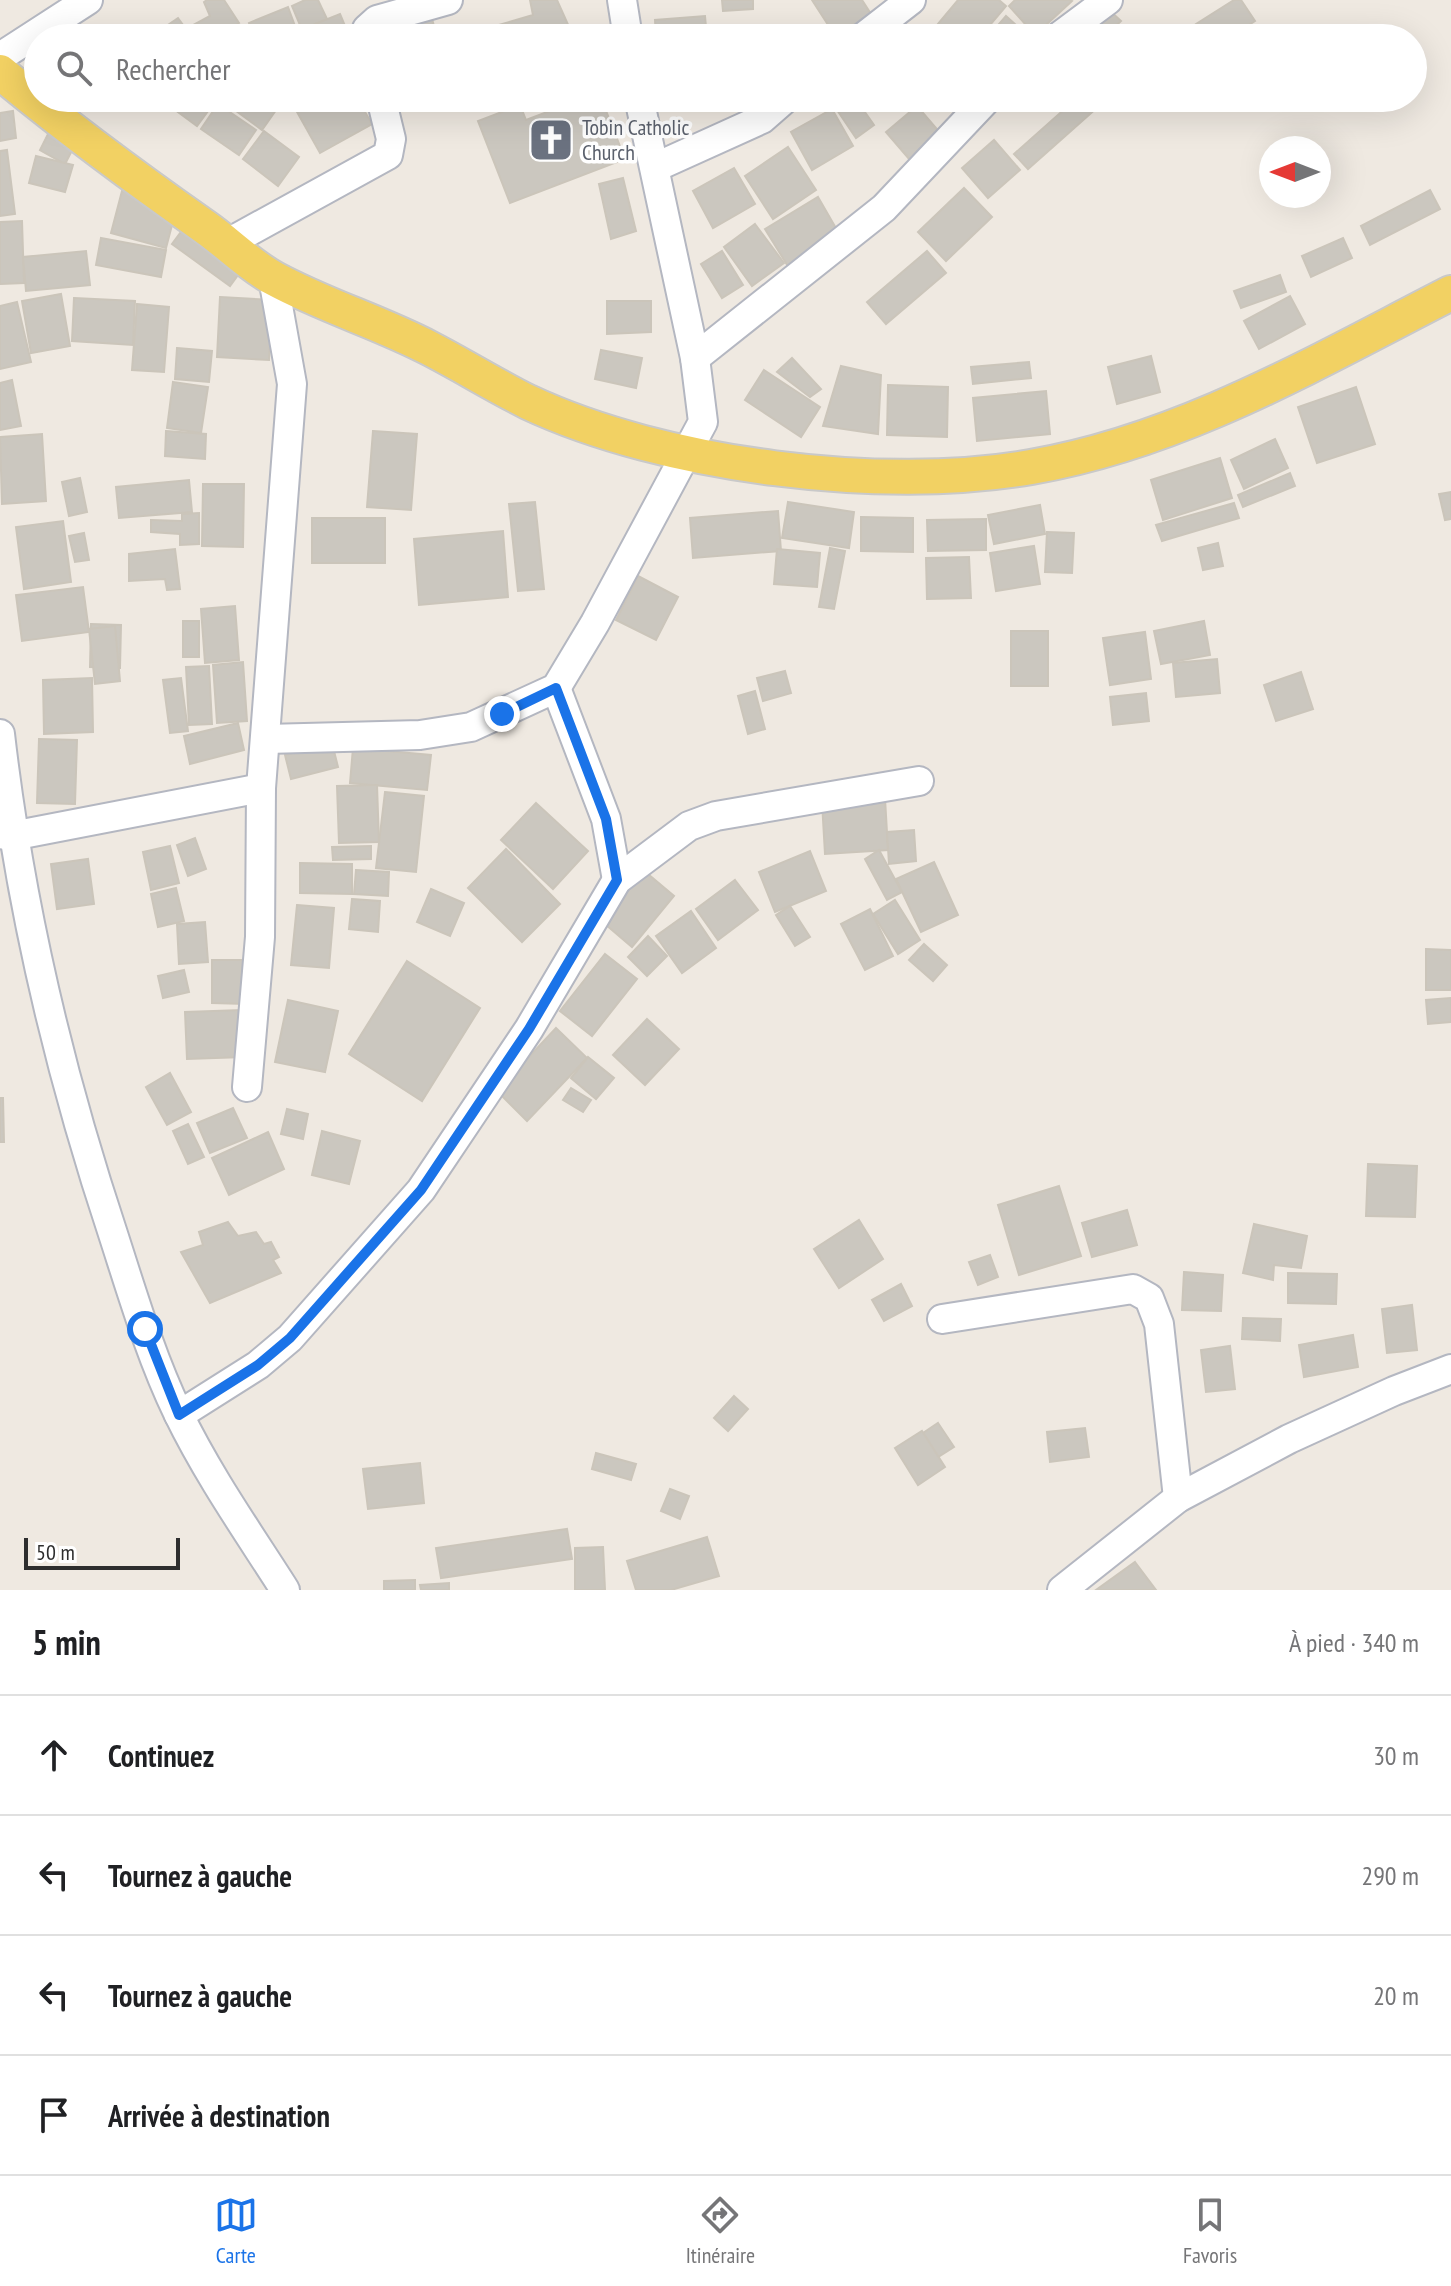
<!DOCTYPE html>
<html lang="fr">
<meta charset="utf-8">
<style>
body{margin:0;font-family:"PT Sans Narrow",sans-serif;background:#f2f2f2;color:#202124}
.compass{position:absolute;left:1259px;top:136px;width:72px;height:72px;border-radius:50%;background:#fff;box-shadow:0 8px 32px #0002;rotate:270deg}
.scale{position:absolute;left:24px;bottom:20px;width:156px;box-sizing:border-box;padding-left:8px;border:4px solid #2e2e2e;border-top:0;font-size:22px;line-height:28px;white-space:nowrap;color:#2e2e2e;-webkit-text-stroke:6px #fff;paint-order:stroke}
.stop{position:absolute;width:24px;height:24px;margin:-18px;border:6px solid #1a73e8;border-radius:50%;background:#fff}
.stop.end{background:#1a73e8;border-color:#fff;box-shadow:0 2px 8px #0008}
.list{margin:0;padding:0;list-style:none}
h2{display:flex;justify-content:space-between;align-items:center;height:104px;margin:0;padding:0 32px;font-size:34px}
h2 small{font-size:26px;font-weight:400;color:#757577}
.list li{display:grid;grid-template-columns:52px 1fr auto;gap:24px;align-items:center;box-sizing:border-box;height:120px;padding:0 32px;border-top:2px solid #e0e0e0}
.list b{display:block;font-size:30px;white-space:nowrap}
.list em{font-size:26px;font-style:normal;color:#757577}
.icon{flex:none;width:44px;height:44px;fill:none;stroke:currentColor;stroke-width:2;stroke-linecap:round;stroke-linejoin:round}
.map{position:relative;flex:none;width:1451px;height:1590px;overflow:hidden}
.search{position:absolute;background:#fff;box-shadow:0 8px 32px #0002;left:24px;right:24px;top:24px;height:88px;display:flex;align-items:center;gap:20px;box-sizing:border-box;padding:0 28px;border-radius:44px;color:#757577;font-size:30px}
.sheet{height:584px;background:#fff}
nav{display:flex;justify-content:space-around;align-items:center;box-sizing:border-box;height:112px;border-top:2px solid #e0e0e0;background:#fff;font-size:22px;color:#757577}
nav a{display:grid;justify-items:center;gap:4px}
nav .on{color:#1a73e8}
.map>svg:first-child{display:block}
</style>
<div class="map">
<svg width="1451" height="1590" viewBox="0 0 1451 1590">
<rect width="100%" height="100%" fill="#efe9e1"/>
<g fill="#cbc7bf" stroke="#cbc5ba" stroke-width="2">
<polygon points="207,0 224,0 239,23 216,38 163,38 159,31 178,18 186,29 210,16 204,2"/>
<polygon points="305,0 318,0 327,19 302,30 292,6"/>
<polygon points="530,0 557,0 574,38 473,38 471,33 533,15"/>
<polygon points="722,0 753,0 753,9 723,11"/>
<polygon points="812,0 862,0 871,14 836,37"/>
<polygon points="958,0 999,0 1006,6 979,38 954,38 938,24"/>
<polygon points="1015,0 1070,0 1072,1 1035,35 1009,6"/>
<polygon points="1234,0 1241,0 1255,21 1229,38 1205,38 1196,24"/>
<polygon points="427,1 434,26 402,34 396,9"/>
<polygon points="288,7 295,26 254,38 249,23"/>
<polygon points="1109,10 1121,21 1103,38 1092,28"/>
<polygon points="340,14 350,38 322,38 315,24"/>
<polygon points="705,16 707,38 656,38 655,20"/>
<polygon points="1006,16 1027,35 1024,38 987,38"/>
<polygon points="159,98 214,98 216,100 197,126"/>
<polygon points="233,98 281,98 283,100 262,130 228,105"/>
<polygon points="322,98 357,98 372,124 320,153 297,112"/>
<polygon points="584,98 601,98 625,159 510,203 478,121 520,105 526,120"/>
<polygon points="829,98 855,98 874,125 856,138"/>
<polygon points="871,98 894,98 880,109"/>
<polygon points="1077,98 1107,99 1028,169 1014,154"/>
<polygon points="218,104 256,130 239,155 201,129"/>
<polygon points="917,106 941,134 910,160 886,132"/>
<polygon points="832,109 853,146 812,170 791,132"/>
<polygon points="13,111 16,138 0,141 0,113"/>
<polygon points="57,116 83,129 65,164 40,150"/>
<polygon points="264,131 299,157 278,186 243,159"/>
<polygon points="994,140 1020,170 988,198 962,168"/>
<polygon points="788,147 816,190 773,219 745,176"/>
<polygon points="7,150 15,214 0,216 0,151"/>
<polygon points="36,156 73,165 65,192 29,183"/>
<polygon points="734,168 755,204 713,228 693,191"/>
<polygon points="623,178 636,231 611,239 599,184"/>
<polygon points="964,188 992,217 946,261 918,232"/>
<polygon points="1430,190 1440,209 1370,245 1361,226"/>
<polygon points="122,191 177,206 166,248 111,233"/>
<polygon points="818,197 841,237 789,268 765,229"/>
<polygon points="22,221 24,283 0,284 0,222"/>
<polygon points="189,221 246,264 230,286 172,244"/>
<polygon points="755,224 784,263 752,286 724,247"/>
<polygon points="101,238 166,250 161,277 96,265"/>
<polygon points="1343,238 1352,258 1311,277 1302,256"/>
<polygon points="86,251 90,285 26,291 23,257"/>
<polygon points="722,251 743,285 722,298 701,264"/>
<polygon points="927,251 946,273 886,324 867,302"/>
<polygon points="1280,275 1286,292 1241,308 1234,291"/>
<polygon points="61,294 70,346 31,353 22,301"/>
<polygon points="1290,296 1305,324 1259,349 1244,321"/>
<polygon points="220,297 272,300 269,360 217,357"/>
<polygon points="74,298 135,301 133,345 72,341"/>
<polygon points="607,301 651,301 651,332 607,334"/>
<polygon points="17,302 31,362 0,369 0,306"/>
<polygon points="137,304 169,307 164,372 132,370"/>
<polygon points="177,348 212,351 209,382 175,379"/>
<polygon points="601,350 642,358 636,388 595,379"/>
<polygon points="1151,356 1160,392 1117,404 1108,367"/>
<polygon points="792,358 821,389 810,397 777,372"/>
<polygon points="1029,362 1031,378 973,384 971,367"/>
<polygon points="841,366 881,375 878,434 823,426"/>
<polygon points="764,370 820,407 801,437 745,400"/>
<polygon points="12,380 21,426 0,430 0,383"/>
<polygon points="173,382 208,387 201,433 167,428"/>
<polygon points="888,385 948,387 947,437 887,435"/>
<polygon points="1356,387 1375,444 1317,463 1298,407"/>
<polygon points="1046,391 1050,434 977,441 973,398"/>
<polygon points="166,431 206,434 205,459 165,456"/>
<polygon points="373,431 417,434 411,510 367,507"/>
<polygon points="42,434 46,501 2,504 0,437"/>
<polygon points="1275,439 1288,468 1244,489 1231,460"/>
<polygon points="1220,458 1232,498 1163,520 1151,480"/>
<polygon points="1290,473 1295,486 1243,507 1238,495"/>
<polygon points="80,478 87,512 69,516 62,482"/>
<polygon points="189,480 192,512 119,518 116,487"/>
<polygon points="203,484 244,484 243,547 202,546"/>
<polygon points="1451,492 1451,519 1445,520 1439,494"/>
<polygon points="535,502 544,589 518,591 509,504"/>
<polygon points="788,502 854,512 849,548 782,538"/>
<polygon points="1234,503 1239,518 1162,541 1156,525"/>
<polygon points="1040,505 1045,534 994,544 988,515"/>
<polygon points="778,511 781,551 693,558 690,518"/>
<polygon points="199,513 199,544 180,545 180,534 151,532 151,520 182,521 182,514"/>
<polygon points="861,517 913,518 913,552 861,551"/>
<rect x="312" y="518" width="73" height="45"/>
<polygon points="986,519 986,550 928,551 927,520"/>
<polygon points="63,521 71,582 24,589 16,527"/>
<polygon points="503,531 508,597 419,605 414,539"/>
<polygon points="1047,532 1074,533 1072,573 1045,572"/>
<polygon points="84,533 89,560 75,562 69,536"/>
<polygon points="1218,543 1223,566 1203,570 1198,548"/>
<polygon points="1034,546 1040,584 996,591 990,553"/>
<polygon points="830,548 845,551 834,609 819,607"/>
<polygon points="175,549 180,589 167,590 165,579 129,581 129,554"/>
<polygon points="777,549 820,553 817,587 774,584"/>
<polygon points="969,557 971,598 927,599 926,558"/>
<polygon points="638,576 678,597 656,640 616,620"/>
<polygon points="83,587 89,632 22,641 16,595"/>
<polygon points="235,606 239,660 205,663 201,609"/>
<rect x="183" y="621" width="16" height="36"/>
<polygon points="1204,621 1210,655 1161,664 1154,631"/>
<polygon points="91,624 121,625 120,668 90,667"/>
<polygon points="115,626 120,681 95,684 89,629"/>
<rect x="1011" y="631" width="37" height="55"/>
<polygon points="1145,632 1151,679 1110,685 1103,638"/>
<polygon points="1217,659 1220,693 1176,697 1173,663"/>
<polygon points="243,662 247,721 217,723 213,665"/>
<polygon points="209,666 212,724 189,725 186,667"/>
<polygon points="785,671 791,693 763,701 757,678"/>
<polygon points="1301,672 1313,709 1276,721 1264,685"/>
<polygon points="92,678 93,732 44,734 43,680"/>
<polygon points="181,678 188,731 170,733 163,680"/>
<polygon points="755,691 765,729 748,734 738,696"/>
<polygon points="1146,693 1149,721 1113,725 1110,697"/>
<polygon points="238,723 244,750 190,764 184,736"/>
<polygon points="39,739 77,740 75,804 37,803"/>
<polygon points="332,743 338,767 291,779 285,755"/>
<polygon points="353,748 431,755 427,790 350,783"/>
<polygon points="377,785 379,842 339,843 337,786"/>
<polygon points="385,792 424,796 416,872 376,868"/>
<polygon points="885,798 888,850 825,854 822,802"/>
<polygon points="536,803 588,851 553,889 501,840"/>
<polygon points="914,830 916,861 889,864 887,832"/>
<polygon points="195,838 206,869 188,876 177,845"/>
<polygon points="170,846 179,883 151,890 143,852"/>
<polygon points="371,846 371,859 333,860 332,847"/>
<polygon points="506,849 560,904 522,942 468,888"/>
<polygon points="879,850 902,892 887,900 865,859"/>
<polygon points="810,851 826,891 775,912 759,872"/>
<polygon points="88,859 94,904 57,909 51,864"/>
<polygon points="934,862 958,915 921,932 896,879"/>
<polygon points="300,863 352,864 352,894 300,893"/>
<polygon points="642,869 674,896 632,947 599,919"/>
<polygon points="356,870 389,872 388,896 354,894"/>
<polygon points="735,880 758,910 718,940 696,909"/>
<polygon points="176,888 184,921 158,927 151,894"/>
<polygon points="431,889 464,903 450,936 417,922"/>
<polygon points="352,899 380,901 378,932 349,929"/>
<polygon points="895,900 920,940 898,954 873,914"/>
<polygon points="297,905 334,908 329,968 291,965"/>
<polygon points="790,906 810,937 795,946 776,915"/>
<polygon points="870,909 893,956 865,970 841,924"/>
<polygon points="691,911 716,948 682,973 656,936"/>
<polygon points="205,922 208,962 179,964 177,924"/>
<polygon points="648,936 667,956 647,976 628,957"/>
<polygon points="924,944 947,965 933,981 909,960"/>
<polygon points="1426,949 1451,950 1451,990 1426,990"/>
<polygon points="605,954 637,979 592,1036 560,1011"/>
<polygon points="212,960 247,960 246,1004 212,1003"/>
<polygon points="407,961 480,1008 422,1101 349,1054"/>
<polygon points="184,970 189,992 163,998 158,976"/>
<polygon points="1451,998 1451,1022 1428,1024 1426,1000"/>
<polygon points="288,1000 338,1011 325,1072 275,1062"/>
<polygon points="242,1010 244,1057 187,1059 185,1012"/>
<polygon points="647,1019 679,1049 645,1085 613,1055"/>
<polygon points="556,1028 587,1058 527,1121 497,1091"/>
<polygon points="588,1057 614,1078 596,1099 571,1078"/>
<polygon points="170,1073 191,1112 167,1125 146,1087"/>
<polygon points="571,1088 591,1100 583,1112 563,1100"/>
<polygon points="0,1098 3,1098 4,1142 0,1142"/>
<polygon points="233,1108 247,1138 210,1153 197,1123"/>
<polygon points="287,1109 308,1114 303,1139 281,1134"/>
<polygon points="188,1124 204,1157 188,1164 173,1131"/>
<polygon points="322,1131 360,1141 349,1184 312,1175"/>
<polygon points="268,1132 284,1169 229,1195 212,1158"/>
<polygon points="1368,1164 1417,1166 1415,1217 1366,1216"/>
<polygon points="1059,1186 1081,1256 1019,1275 998,1205"/>
<polygon points="1127,1210 1137,1245 1092,1257 1082,1223"/>
<polygon points="859,1220 883,1259 839,1288 814,1249"/>
<polygon points="228,1222 238,1236 256,1232 264,1244 271,1242 279,1257 273,1260 281,1273 210,1303 181,1252 203,1245 199,1232"/>
<polygon points="1254,1224 1307,1236 1301,1268 1274,1265 1273,1280 1243,1273"/>
<polygon points="990,1255 998,1277 978,1285 969,1262"/>
<polygon points="1184,1272 1223,1275 1221,1311 1182,1310"/>
<polygon points="1288,1273 1337,1274 1336,1304 1288,1303"/>
<polygon points="901,1284 912,1306 884,1321 872,1300"/>
<polygon points="1412,1305 1417,1350 1387,1353 1382,1309"/>
<polygon points="1243,1318 1281,1319 1280,1341 1242,1339"/>
<polygon points="1353,1335 1358,1367 1304,1377 1299,1345"/>
<polygon points="1230,1346 1235,1389 1206,1392 1201,1350"/>
<polygon points="734,1396 748,1409 728,1431 714,1418"/>
<polygon points="938,1423 954,1447 938,1457 923,1433"/>
<polygon points="1085,1428 1089,1457 1050,1462 1047,1432"/>
<polygon points="922,1431 945,1467 918,1485 895,1448"/>
<polygon points="596,1453 636,1464 631,1480 592,1469"/>
<polygon points="420,1463 424,1503 368,1509 363,1469"/>
<polygon points="670,1489 689,1496 680,1519 661,1511"/>
<polygon points="567,1529 572,1559 441,1578 436,1548"/>
<polygon points="707,1537 719,1576 671,1590 636,1590 627,1561"/>
<polygon points="603,1547 605,1590 575,1590 575,1548"/>
<polygon points="1135,1562 1156,1590 1096,1590"/>
<polygon points="415,1580 415,1590 384,1590 384,1581"/>
<polygon points="449,1583 449,1590 421,1590 420,1585"/>
</g>
<g fill="none" stroke-linecap="round" stroke-linejoin="round">
<g stroke="#b4b7c1" stroke-width="32">
<g id="minor">
<polyline points="622,0 628,38"/>
<polyline points="366,38 367,29 377,20 448,0"/>
<polyline points="862,38 911,0"/>
<polyline points="1057,38 1108,0"/>
<polyline points="0,57 88,0"/>
<polyline points="656,167 762,119 786,98"/>
<polyline points="228,243 388,155 391,139 381,98"/>
<polyline points="695,358 884,208 988,98"/>
<polyline points="556,688 606,819 617,880"/>
<path d="M0,734C20,907 59,1072 114,1237C133,1296 151,1357 178,1413C208,1475 248,1532 285,1590"/>
<polyline points="266,739 420,735 471,727 556,688 595,623 703,422 695,358 639,98"/>
<polyline points="0,834 12,836 261,788"/>
<polyline points="247,1087 260,937 261,788 292,384 273,278"/>
<polyline points="942,1319 1133,1289 1149,1298 1159,1324 1178,1498"/>
<polyline points="179,1415 258,1365 290,1338 421,1190 529,1029 617,880 689,826 716,816 919,781"/>
<polyline points="1062,1590 1178,1498 1289,1439 1394,1391 1451,1369"/>
</g>
</g>
<g stroke="#c9c9c9" stroke-width="38">
<path id="major" d="M0,72C66,127 134,177 205,227C228,243 250,266 275,279C325,306 379,322 429,348C462,365 494,385 528,402C664,466 883,493 1031,467C1182,441 1316,362 1451,293"/>
</g>
<use href="#minor" stroke="#fff" stroke-width="28"/>
<use href="#major" stroke="#f2d163" stroke-width="34"/>
</g>
<g fill="none" stroke-linecap="round" stroke-linejoin="round">
<polyline stroke="#1a73e8" stroke-width="10" points="145,1329 179,1415 258,1365 290,1338 421,1190 529,1029 617,880 606,819 556,688 502,714"/>
</g>
<defs>
<g id="church-square" transform="scale(2.3)"><rect x="-9" y="-9" width="18" height="18" rx="4" fill="#6b7280" stroke="#fff"/><path d="M-1.2-6h2.4v3.5h3.3v2.4h-3.3V6h-2.4V-.1h-3.3v-2.4h3.3Z" fill="#fff"/></g>
</defs>
<g fill-rule="evenodd">
<use href="#church-square" x="551" y="140"/>
</g>
<g text-anchor="middle" stroke-width="7" stroke-linejoin="round" paint-order="stroke">
<g font-size="22" fill="#5b616d" stroke="#fff" text-anchor="start">
<text x="582" y="135">Tobin Catholic<tspan x="582" dy="25">Church</tspan></text>
</g>
</g>
</svg>
<svg class="compass" viewBox="-18 -18 36 36"><path d="M0-13l5 13h-10z" fill="#e53935"/><path d="M0 13l5-13h-10z" fill="#757577"/></svg>
<div class="scale">50 m</div>
<div class="stop" style="left:145px;top:1329px"></div>
<div class="stop end" style="left:502px;top:714px"></div>
<div class="search"><svg class="icon" aria-label="search" viewBox="0 0 24 24"><circle cx="10" cy="10" r="6"/><path d="M15 15l6 6"/></svg>Rechercher</div>
</div>
<section class="sheet">
<h2>5 min<small>À pied · 340 m</small></h2>
<ul class="list">
<li><svg class="icon" aria-label="ahead" viewBox="0 0 24 24"><path d="M12 20V5M6 11l6-6 6 6"/></svg><div><b>Continuez</b></div><em>30 m</em></li>
<li><svg class="icon" aria-label="left" viewBox="0 0 24 24"><path d="M17 20v-9H6M10 6l-5 5 5 5"/></svg><div><b>Tournez à gauche</b></div><em>290 m</em></li>
<li><svg class="icon" aria-label="left" viewBox="0 0 24 24"><path d="M17 20v-9H6M10 6l-5 5 5 5"/></svg><div><b>Tournez à gauche</b></div><em>20 m</em></li>
<li><svg class="icon" aria-label="arrive" viewBox="0 0 24 24"><path d="M6 21V4h12l-3 4 3 4H6"/></svg><div><b>Arrivée à destination</b></div></li>
</ul>
</section>
<nav>
<a class="on"><svg class="icon" aria-label="map" viewBox="0 0 24 24"><path d="M3 6l6-2 6 2 6-2v14l-6 2-6-2-6 2zM9 4v14M15 6v14"/></svg>Carte</a>
<a><svg class="icon" aria-label="directions" viewBox="0 0 24 24"><path d="M12 3l9 9-9 9-9-9zM9 14v-3h6M13 9l2 2-2 2"/></svg>Itinéraire</a>
<a><svg class="icon" aria-label="saved" viewBox="0 0 24 24"><path d="M7 4h10v16l-5-4-5 4z"/></svg>Favoris</a>
</nav>
